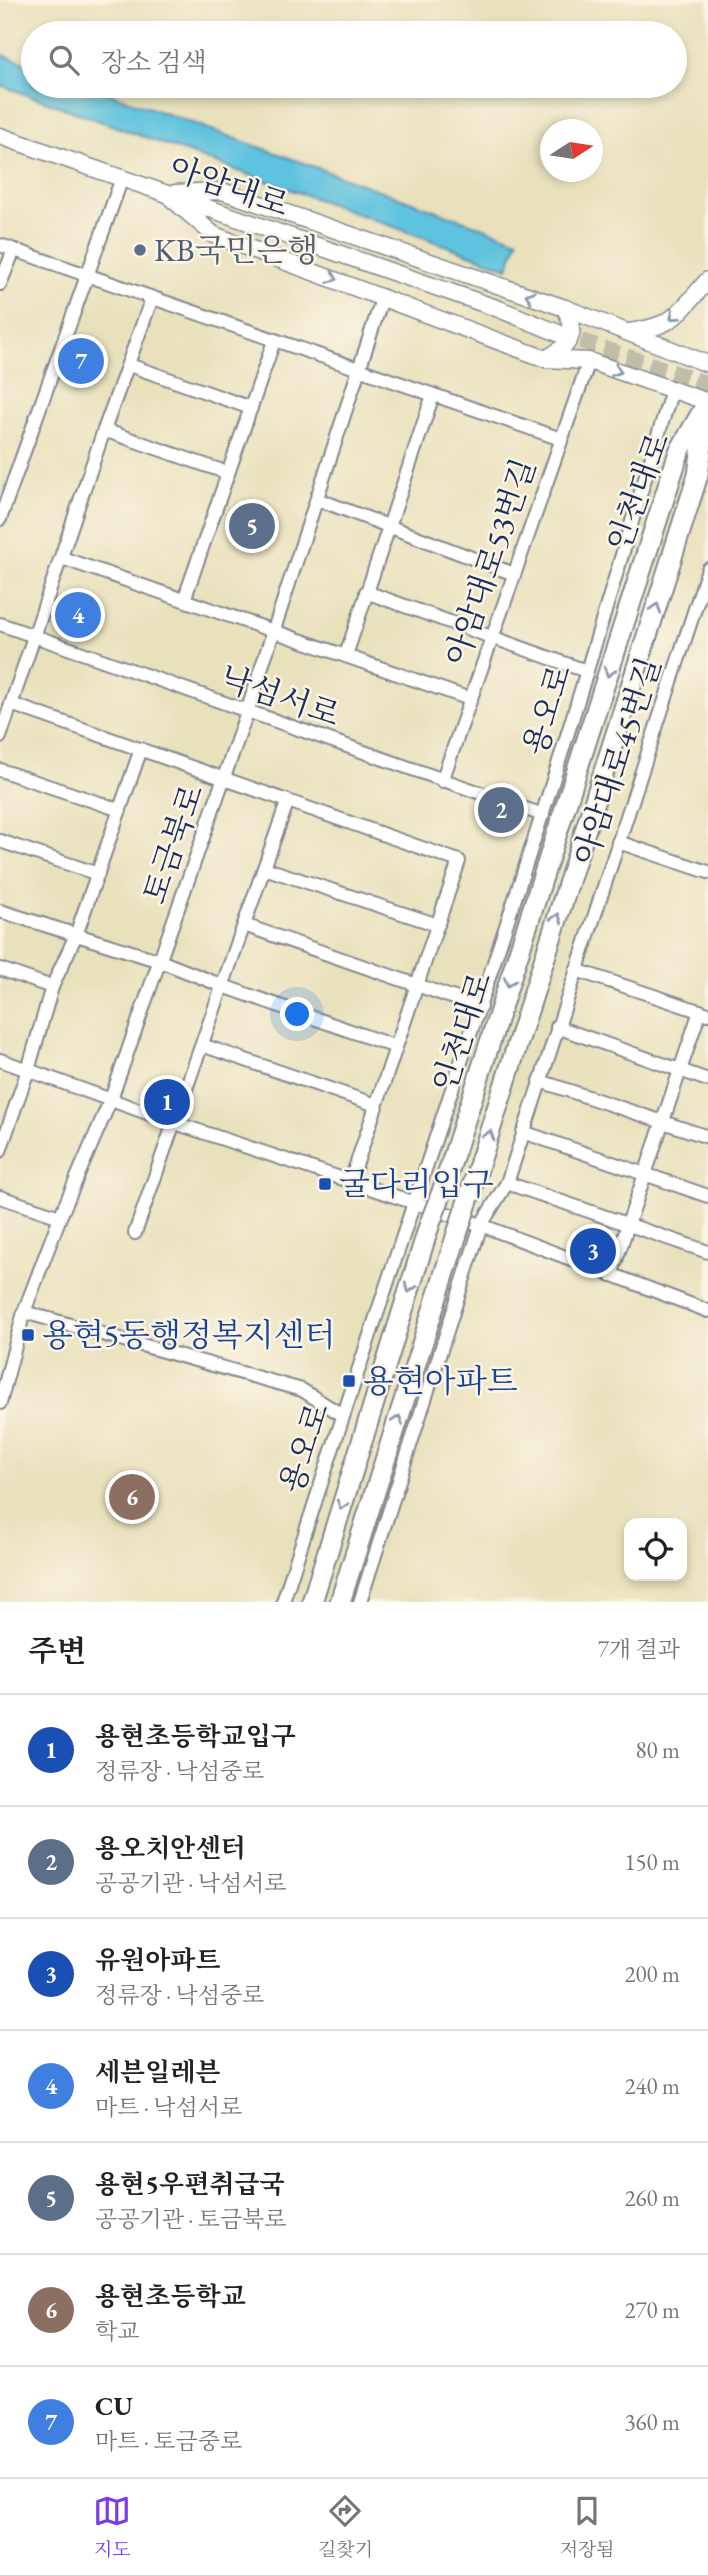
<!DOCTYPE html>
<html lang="ko">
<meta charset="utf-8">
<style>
body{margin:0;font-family:"EB Garamond","Noto Serif KR",serif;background:#f2f2f2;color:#222}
.controls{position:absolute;right:21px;bottom:21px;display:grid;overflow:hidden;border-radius:14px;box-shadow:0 4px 10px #0003}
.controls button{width:63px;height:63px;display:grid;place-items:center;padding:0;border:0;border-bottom:2px solid #e0e0e0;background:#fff;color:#222;font:35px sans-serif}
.compass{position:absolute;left:540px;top:119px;width:63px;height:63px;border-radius:50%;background:#fff;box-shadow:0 4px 10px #0003;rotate:78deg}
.you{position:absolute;left:298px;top:1015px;width:24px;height:24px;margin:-18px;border:5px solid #fff;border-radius:50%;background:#1a73e8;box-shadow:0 0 0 10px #1a73e833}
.badge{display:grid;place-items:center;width:46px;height:46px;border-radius:50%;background:#7c3aed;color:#fff;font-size:23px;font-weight:700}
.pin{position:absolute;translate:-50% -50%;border:4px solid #fff;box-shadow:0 2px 7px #0006}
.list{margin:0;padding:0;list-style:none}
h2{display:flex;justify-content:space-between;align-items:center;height:91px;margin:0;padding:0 28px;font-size:30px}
h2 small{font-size:23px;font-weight:400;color:#767676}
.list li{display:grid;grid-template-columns:46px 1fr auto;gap:21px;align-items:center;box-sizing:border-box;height:112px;padding:0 28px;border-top:2px solid #e0e0e0}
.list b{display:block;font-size:26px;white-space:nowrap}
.list p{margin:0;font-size:23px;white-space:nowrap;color:#767676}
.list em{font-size:23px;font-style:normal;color:#767676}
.icon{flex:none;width:38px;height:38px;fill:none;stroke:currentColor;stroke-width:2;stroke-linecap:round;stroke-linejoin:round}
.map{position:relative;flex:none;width:708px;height:1602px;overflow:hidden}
.search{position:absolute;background:#fff;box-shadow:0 4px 10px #0003;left:21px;right:21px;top:21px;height:77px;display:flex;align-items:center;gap:18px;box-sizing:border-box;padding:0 24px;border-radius:38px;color:#767676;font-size:26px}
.sheet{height:875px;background:#fff}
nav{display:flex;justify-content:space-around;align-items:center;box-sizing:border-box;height:98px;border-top:2px solid #e0e0e0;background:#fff;font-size:19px;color:#767676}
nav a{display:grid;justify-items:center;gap:4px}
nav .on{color:#7c3aed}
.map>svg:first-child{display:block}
</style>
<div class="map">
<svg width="708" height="1602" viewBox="0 0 708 1602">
<rect width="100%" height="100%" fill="#fcf5e5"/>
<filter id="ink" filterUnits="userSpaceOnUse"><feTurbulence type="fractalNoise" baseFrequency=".0143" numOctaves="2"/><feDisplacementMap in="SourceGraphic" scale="14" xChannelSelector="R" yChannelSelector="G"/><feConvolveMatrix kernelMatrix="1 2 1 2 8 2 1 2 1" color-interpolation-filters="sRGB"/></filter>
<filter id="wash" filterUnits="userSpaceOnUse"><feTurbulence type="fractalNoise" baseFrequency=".00686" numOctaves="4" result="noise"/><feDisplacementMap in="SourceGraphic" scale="28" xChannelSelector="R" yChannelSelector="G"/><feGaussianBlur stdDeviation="1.57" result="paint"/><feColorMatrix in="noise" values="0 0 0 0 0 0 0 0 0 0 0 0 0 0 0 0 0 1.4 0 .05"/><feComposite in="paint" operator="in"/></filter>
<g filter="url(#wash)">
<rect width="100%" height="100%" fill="#e9e1bc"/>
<polygon fill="#5fc2de" stroke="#3d789e" stroke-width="2" points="0,54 33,66 33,86 89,86 518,240 508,268 0,85"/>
</g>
<g filter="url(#ink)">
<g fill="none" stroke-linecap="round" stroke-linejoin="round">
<polyline stroke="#c0bda9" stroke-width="16" stroke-dasharray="16 8" stroke-linecap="butt" points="558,333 708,384"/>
<g stroke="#82888d" stroke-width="16">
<g id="minor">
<polyline points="0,245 561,439"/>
<polyline points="0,284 14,250"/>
<polyline points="129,365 251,408"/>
<polyline points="104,430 228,473"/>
<polyline points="317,499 514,574"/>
<polyline points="0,519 122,178"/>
<polyline points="62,558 470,699"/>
<polyline points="366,592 586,671"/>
<polyline points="184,600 274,341"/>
<polyline points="0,624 543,815"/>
<polyline points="346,655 433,395"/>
<polyline points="11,704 459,861 351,1180"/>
<polyline points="0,737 104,430 152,298"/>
<polyline points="0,770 120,810"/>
<polyline points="442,781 589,361"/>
<polyline points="0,841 98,874"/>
<polyline points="618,842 708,872"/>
<polyline points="264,868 438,925"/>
<polyline points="0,911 160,961 223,986 396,1047"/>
<polyline points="244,925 480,1007"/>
<polyline points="0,969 52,987"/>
<polyline points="576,970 708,1014"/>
<polyline points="557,1027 708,1080"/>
<polyline points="202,1045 376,1105"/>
<polyline points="0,1060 175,1123 481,1225 708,1311"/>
<polyline points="540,1081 708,1137"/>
<polyline points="523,1132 708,1196"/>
<polyline points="0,1151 28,1070 52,987 76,935 141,749"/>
<polyline points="507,1183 708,1252"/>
<polyline points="0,1197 60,1217"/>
<polyline points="135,1233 287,803"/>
<polyline points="611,1275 700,1011"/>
<polyline points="24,1312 302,1390 342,1415"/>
<polyline points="0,1403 24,1312 60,1217 111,1099 247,712 383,296"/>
<path d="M283,1602C366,1340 457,1080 541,818C587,676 628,532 672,390"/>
<polyline points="360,1602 481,1225 507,1183 708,569"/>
</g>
</g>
<g stroke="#82888d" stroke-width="19">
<g id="major">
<polyline points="0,136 499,309 558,333"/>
<polyline points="175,193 222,191 565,308 708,364"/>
<polyline points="172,199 214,235 546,359 589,361 708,402"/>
<path d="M629,332C676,326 678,313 708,280"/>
<path d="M546,359C570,345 579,335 565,308"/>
</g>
</g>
<g stroke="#82888d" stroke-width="23">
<g id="highway">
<polyline points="442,1192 679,452 702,412"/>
<polyline points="468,1200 698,475 708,402"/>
<polyline points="312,1602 430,1223"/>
<polyline points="340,1602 457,1234"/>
</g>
</g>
<use href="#minor" stroke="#fff" stroke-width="12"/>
<use href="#major" stroke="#fff" stroke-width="16"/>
<use href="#highway" stroke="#fff" stroke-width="19"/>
<g stroke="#82888d" stroke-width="23" stroke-linecap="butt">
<g id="highway-bridge">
<polyline points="430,1223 442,1192"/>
<polyline points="457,1234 468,1200"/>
</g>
</g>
<use href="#highway-bridge" stroke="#fff" stroke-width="19"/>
</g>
<defs><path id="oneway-chevron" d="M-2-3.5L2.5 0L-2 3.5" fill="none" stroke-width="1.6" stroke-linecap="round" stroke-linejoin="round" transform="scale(1.75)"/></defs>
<g stroke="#8d97ae">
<use href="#oneway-chevron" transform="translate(333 278) rotate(20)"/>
<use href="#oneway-chevron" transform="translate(530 296) rotate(-161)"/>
<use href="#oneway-chevron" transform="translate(674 316) rotate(138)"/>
<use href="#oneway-chevron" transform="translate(617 371) rotate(19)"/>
<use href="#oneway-chevron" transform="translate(656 608) rotate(-72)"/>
<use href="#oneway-chevron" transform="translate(609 672) rotate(108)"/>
<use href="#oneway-chevron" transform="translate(557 918) rotate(-72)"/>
<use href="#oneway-chevron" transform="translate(509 982) rotate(108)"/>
<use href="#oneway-chevron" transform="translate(489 1135) rotate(-72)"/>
<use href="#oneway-chevron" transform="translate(410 1288) rotate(107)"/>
<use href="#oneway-chevron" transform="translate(398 1420) rotate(-72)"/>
<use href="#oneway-chevron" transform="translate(342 1505) rotate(107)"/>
</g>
</g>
<circle fill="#5c6f8a" stroke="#fcf5e5" stroke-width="2.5" cx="140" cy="250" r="7"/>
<g fill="#1a4fb4" stroke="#fcf5e5" stroke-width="2.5">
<rect x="318" y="1177" width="14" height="14" rx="3.5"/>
<rect x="21" y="1328" width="14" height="14" rx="3.5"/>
<rect x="342" y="1374" width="14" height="14" rx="3.5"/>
</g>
<g text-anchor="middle" stroke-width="5" stroke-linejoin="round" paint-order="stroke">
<g font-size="32" fill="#1b2f5e" stroke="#fcf5e5">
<text transform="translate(229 186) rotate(19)" y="11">아암대로</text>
<text transform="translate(638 492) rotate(-70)" y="11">인천대로</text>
<text transform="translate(490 562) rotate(-71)" y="11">아암대로53번길</text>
<text transform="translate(280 696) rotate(19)" y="11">낙섬서로</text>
<text transform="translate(547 710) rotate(-73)" y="11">용오로</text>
<text transform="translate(617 761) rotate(-72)" y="11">아암대로45번길</text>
<text transform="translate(173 844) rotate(-71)" y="11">토금북로</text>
<text transform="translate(462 1032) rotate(-72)" y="11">인천대로</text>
<text transform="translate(304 1448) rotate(-72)" y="11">용오로</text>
</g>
<g font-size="32" fill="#4e5e75" stroke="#fcf5e5" text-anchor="start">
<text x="154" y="261">KB국민은행</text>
</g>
<g font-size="32" fill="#164399" stroke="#fcf5e5" text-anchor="start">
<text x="339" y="1195">굴다리입구</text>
<text x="42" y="1346">용현5동행정복지센터</text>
<text x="363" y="1392">용현아파트</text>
</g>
</g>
</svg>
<div class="controls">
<button><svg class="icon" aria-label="locate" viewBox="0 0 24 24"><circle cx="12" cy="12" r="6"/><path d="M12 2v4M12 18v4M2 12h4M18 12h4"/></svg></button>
</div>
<svg class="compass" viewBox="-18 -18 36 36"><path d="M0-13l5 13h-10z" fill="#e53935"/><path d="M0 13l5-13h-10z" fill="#767676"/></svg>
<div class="you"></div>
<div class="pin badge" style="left:167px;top:1102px;background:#1a4fb4">1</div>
<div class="pin badge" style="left:501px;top:810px;background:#5c6f8a">2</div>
<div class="pin badge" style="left:593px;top:1251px;background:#1a4fb4">3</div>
<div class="pin badge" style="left:78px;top:615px;background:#3f7fe0">4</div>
<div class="pin badge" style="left:252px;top:526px;background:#5c6f8a">5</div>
<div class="pin badge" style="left:132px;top:1497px;background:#8d6e63">6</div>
<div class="pin badge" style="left:81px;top:361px;background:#3f7fe0">7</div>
<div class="search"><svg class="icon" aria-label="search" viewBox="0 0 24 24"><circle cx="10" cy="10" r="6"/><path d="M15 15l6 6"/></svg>장소 검색</div>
</div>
<section class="sheet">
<h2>주변<small>7개 결과</small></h2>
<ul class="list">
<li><span class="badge" style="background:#1a4fb4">1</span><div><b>용현초등학교입구</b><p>정류장 · 낙섬중로</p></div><em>80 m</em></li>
<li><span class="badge" style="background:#5c6f8a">2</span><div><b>용오치안센터</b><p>공공기관 · 낙섬서로</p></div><em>150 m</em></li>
<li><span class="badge" style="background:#1a4fb4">3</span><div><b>유원아파트</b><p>정류장 · 낙섬중로</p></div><em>200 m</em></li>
<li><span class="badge" style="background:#3f7fe0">4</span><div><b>세븐일레븐</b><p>마트 · 낙섬서로</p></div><em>240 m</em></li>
<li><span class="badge" style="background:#5c6f8a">5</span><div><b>용현5우편취급국</b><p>공공기관 · 토금북로</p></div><em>260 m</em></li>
<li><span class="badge" style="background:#8d6e63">6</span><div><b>용현초등학교</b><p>학교</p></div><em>270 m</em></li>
<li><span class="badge" style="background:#3f7fe0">7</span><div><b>CU</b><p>마트 · 토금중로</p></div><em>360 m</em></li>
</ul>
</section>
<nav>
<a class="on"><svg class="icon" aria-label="map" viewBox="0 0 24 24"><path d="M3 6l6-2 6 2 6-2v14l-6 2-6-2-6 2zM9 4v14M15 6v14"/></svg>지도</a>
<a><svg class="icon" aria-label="directions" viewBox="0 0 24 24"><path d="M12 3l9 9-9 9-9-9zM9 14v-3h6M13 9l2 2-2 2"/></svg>길찾기</a>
<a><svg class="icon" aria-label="saved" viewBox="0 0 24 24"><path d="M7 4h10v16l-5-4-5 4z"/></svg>저장됨</a>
</nav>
